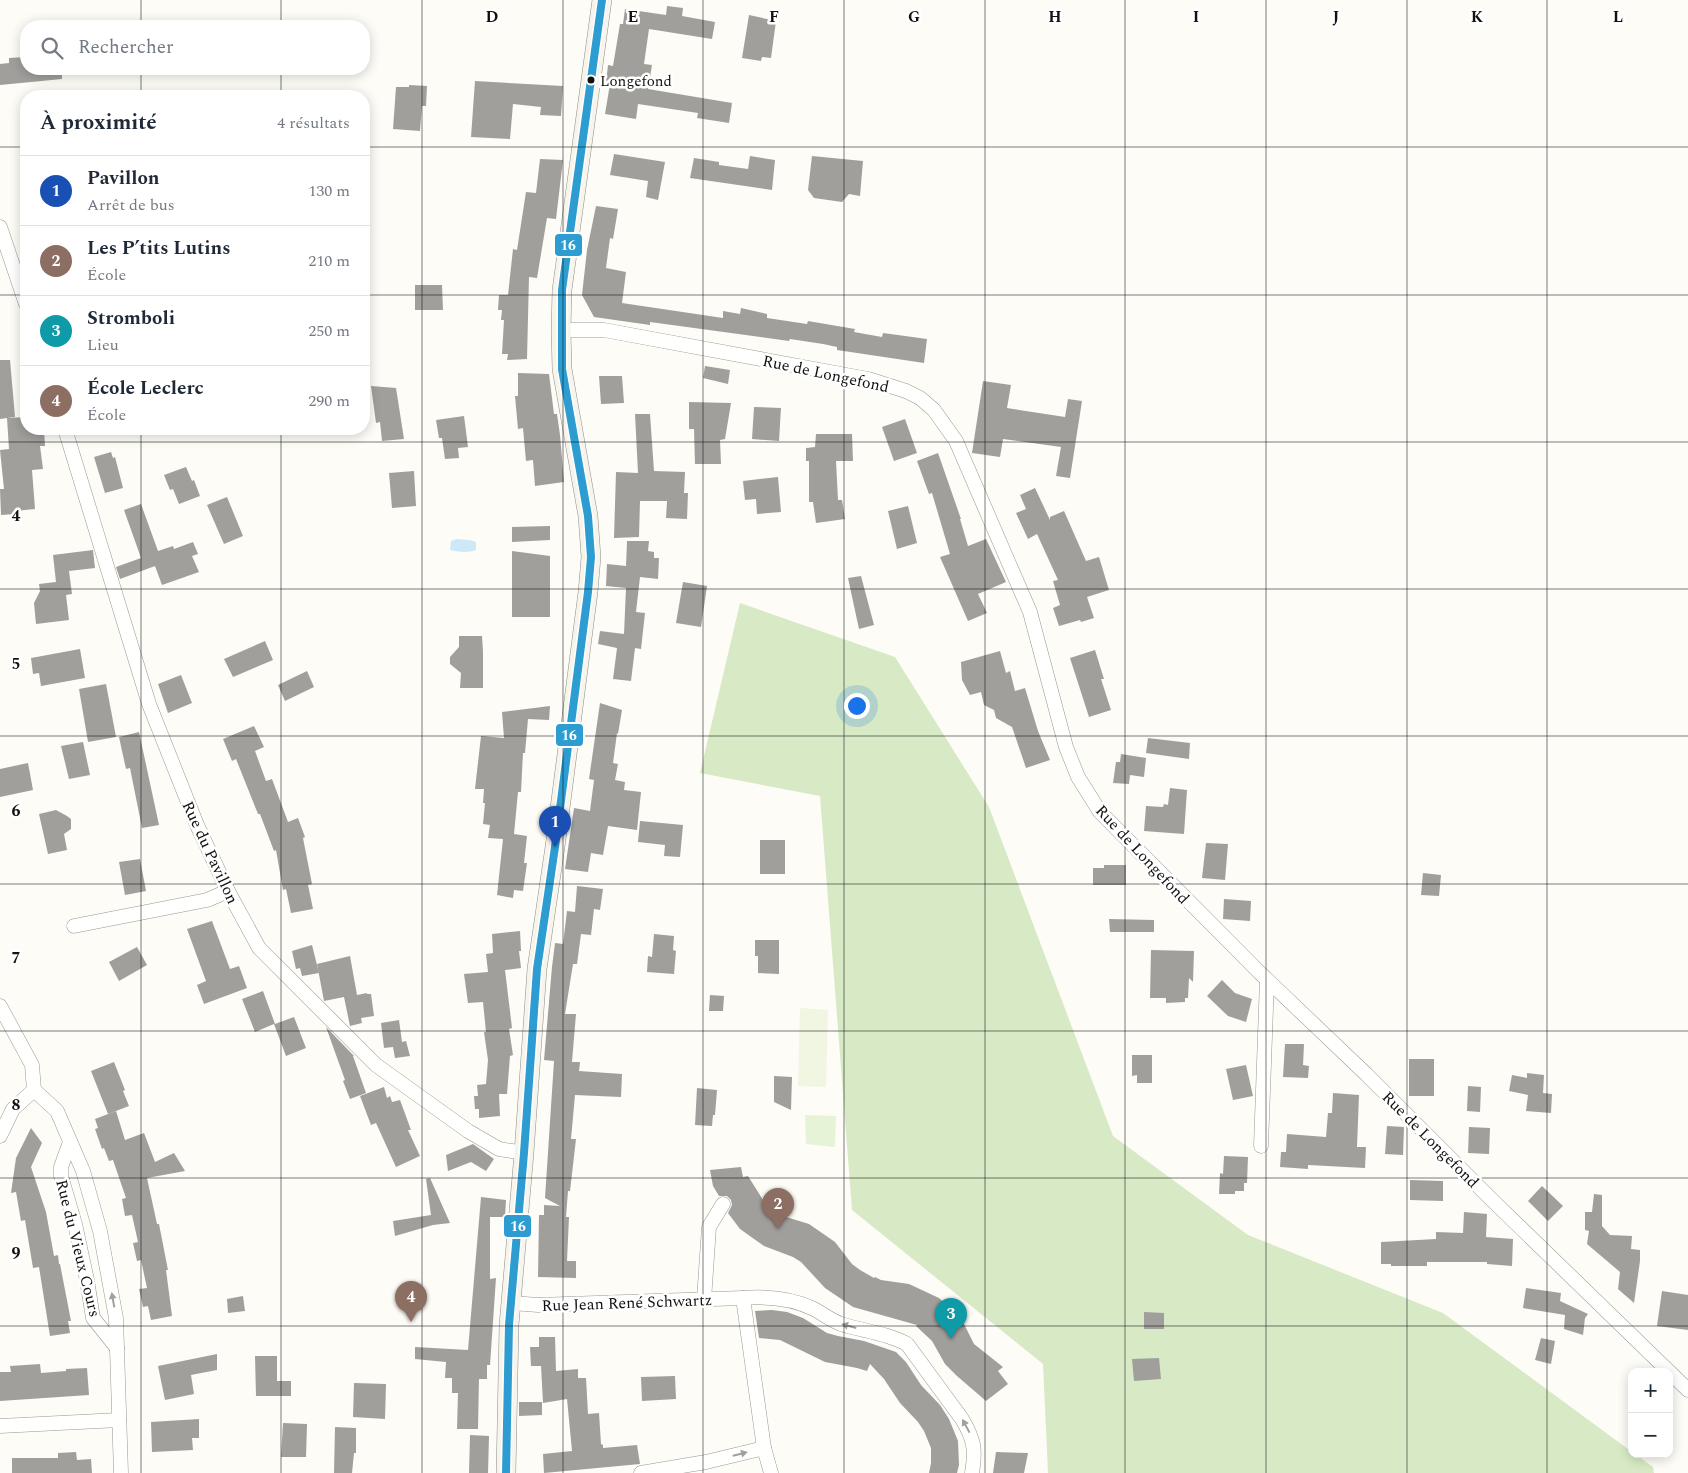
<!DOCTYPE html>
<html lang="fr">
<meta charset="utf-8">
<style>
body{margin:0;font-family:Spectral,serif;background:#f6f6f7;color:#1f2937}
.controls{position:absolute;right:15px;bottom:15px;display:grid;overflow:hidden;border-radius:10px;box-shadow:0 2px 12px #0003}
.controls button{width:45px;height:45px;display:grid;place-items:center;padding:0;border:0;border-bottom:1px solid #e0e1e3;background:#fff;color:#1f2937;font:25px sans-serif}
.you{position:absolute;left:856px;top:705px;width:18px;height:18px;margin:-12px;border:4px solid #fff;border-radius:50%;background:#1a73e8;box-shadow:0 0 0 8px #1a73e833}
.badge{display:grid;place-items:center;width:32px;height:32px;border-radius:50%;background:#646362;color:#fff;font-size:16px;font-weight:700}
.pin{position:absolute;translate:-50% -41px;filter:drop-shadow(0 1px 2px #0008)}
.pin::after{content:'';position:absolute;top:26px;width:18px;height:15px;background:inherit;clip-path:polygon(0 0,100% 0,50% 100%)}
.list{margin:0;padding:0;list-style:none}
h2{display:flex;justify-content:space-between;align-items:center;height:65px;margin:0;padding:0 20px;font-size:21px}
h2 small{font-size:16px;font-weight:400;color:#747a83}
.list li{display:grid;grid-template-columns:32px 1fr auto;gap:15px;align-items:center;box-sizing:border-box;height:70px;padding:0 20px;border-top:1px solid #e0e1e3}
.list b{display:block;font-size:19px;white-space:nowrap}
.list p{margin:0;font-size:16px;white-space:nowrap;color:#747a83}
.list em{font-size:16px;font-style:normal;color:#747a83}
.icon{flex:none;width:28px;height:28px;fill:none;stroke:currentColor;stroke-width:2;stroke-linecap:round;stroke-linejoin:round}
.map{position:relative;flex:none;width:1688px;height:1473px;overflow:hidden}
.search{position:absolute;background:#fff;box-shadow:0 2px 12px #0003;left:20px;top:20px;width:350px;height:55px;display:flex;align-items:center;gap:12px;box-sizing:border-box;padding:0 18px;border-radius:20px;color:#747a83;font-size:19px}
.panel{position:absolute;background:#fff;box-shadow:0 2px 12px #0003;left:20px;top:90px;width:350px;height:345px;border-radius:20px}
.map>svg:first-child{display:block}
</style>
<div class="map">
<svg width="1688" height="1473" viewBox="0 0 1688 1473">
<rect width="100%" height="100%" fill="#fdfcf7"/>
<polygon fill="#e7f3d7" points="805,1115 836,1116 835,1147 806,1144"/>
<polygon fill="#d8eac5" points="740,603 895,657 989,807 1113,1136 1248,1235 1443,1313 1632,1452 1632,1454 1635,1454 1653,1467 1654,1473 1048,1473 1043,1364 852,1210 820,796 700,773"/>
<polygon fill="#f0f6e1" points="800,1008 828,1010 826,1087 798,1086"/>
<path fill="#cde8f7" d="M457,539L470,540L476,542V550C468,553 458,552 450,550L451,541Z"/>
<g fill="#a19f9c">
<polygon points="667,6 683,8 682,16 715,22 712,39 649,29 644,64 652,65 648,89 732,103 729,123 697,118 698,113 638,104 636,119 605,114 610,84 606,83 608,65 613,66 620,24 623,24 625,9 666,15"/>
<polygon points="749,15 776,21 771,58 762,57 761,61 742,58"/>
<polygon points="26,57 26,69 62,69 62,79 0,85 0,64 9,63 9,58"/>
<polygon points="475,81 563,86 561,116 540,115 541,107 513,104 510,139 471,137"/>
<polygon points="409,85 427,86 426,106 422,106 420,131 393,129 396,87 409,87"/>
<polygon points="614,154 665,162 658,200 646,197 648,181 610,175"/>
<polygon points="750,156 775,160 772,190 690,178 694,158 719,162 719,165 748,169"/>
<polygon points="812,156 863,161 860,196 849,194 842,202 814,198 808,190"/>
<polygon points="540,159 563,160 556,219 547,218 537,278 529,277 527,359 507,360 508,354 502,354 504,320 501,320 502,310 498,310 499,295 508,295 513,249 517,250 526,192 536,193"/>
<polygon points="596,206 618,209 613,239 610,238 606,268 626,272 622,303 723,318 723,311 740,314 741,308 767,314 767,318 807,324 808,321 855,329 854,332 882,337 883,333 927,339 924,363 837,350 837,347 823,344 790,339 789,341 650,322 650,325 594,317 582,295 587,250"/>
<polygon points="415,285 442,285 443,310 415,310"/>
<polygon points="0,360 10,360 15,417 0,419"/>
<polygon points="705,366 730,370 728,384 703,378"/>
<polygon points="518,373 549,374 554,414 557,414 560,435 564,482 535,486 533,460 526,461 523,428 518,429 515,396 518,396"/>
<polygon points="599,376 622,376 624,403 601,404"/>
<polygon points="983,381 1011,385 1007,408 1065,417 1068,399 1082,401 1070,478 1056,476 1061,447 1003,439 1000,457 972,453"/>
<polygon points="371,386 396,388 404,439 382,441 380,422 376,423"/>
<polygon points="689,402 731,403 725,439 720,440 721,464 695,464 694,429 689,429"/>
<polygon points="754,407 781,408 779,441 752,439"/>
<polygon points="635,414 650,414 654,471 685,472 684,493 688,493 687,519 666,518 667,501 640,501 639,537 614,538 616,472 638,473"/>
<polygon points="464,416 468,447 458,448 459,458 445,459 442,438 439,438 436,420"/>
<polygon points="26,417 26,429 44,429 45,446 40,446 43,469 32,470 35,509 15,511 16,514 1,515 0,489 4,489 0,450 9,449 7,418"/>
<polygon points="905,419 917,453 894,461 882,427"/>
<polygon points="816,434 852,434 853,461 836,461 838,500 842,500 845,519 816,523 813,502 809,502 809,461 806,461 806,448 815,447"/>
<polygon points="111,452 113,458 115,457 123,488 105,493 94,457"/>
<polygon points="938,453 961,519 960,519 968,546 986,539 1006,582 978,594 987,613 968,621 940,557 950,554 932,493 929,494 917,461"/>
<polygon points="186,467 192,481 194,480 200,496 179,504 173,489 170,490 164,475"/>
<polygon points="414,471 416,506 392,508 389,473"/>
<polygon points="778,477 781,512 757,514 756,499 745,500 743,481"/>
<polygon points="1035,488 1050,520 1050,517 1064,511 1086,561 1099,557 1109,590 1087,597 1094,618 1081,622 1080,620 1059,626 1053,608 1060,605 1053,581 1058,580 1037,534 1028,539 1016,513 1026,509 1020,495"/>
<polygon points="227,497 243,536 224,544 207,505"/>
<polygon points="141,504 158,551 173,546 174,549 193,542 198,554 192,556 199,572 162,585 155,566 120,579 116,567 141,558 124,510"/>
<polygon points="908,506 917,543 897,549 888,511"/>
<polygon points="550,526 550,540 512,542 512,527"/>
<polygon points="627,541 649,541 648,551 654,552 654,558 659,558 658,579 640,577 636,612 645,613 641,649 635,648 631,681 613,679 617,648 598,644 600,631 624,634 626,588 606,586 607,564 626,566"/>
<polygon points="93,550 95,568 69,571 72,594 66,595 69,620 36,624 34,603 40,591 39,584 56,582 53,555"/>
<polygon points="512,551 550,556 550,617 512,617"/>
<polygon points="861,576 874,625 859,629 848,578"/>
<polygon points="683,582 707,586 701,627 676,623"/>
<polygon points="459,636 482,636 483,652 483,688 460,688 461,673 450,664 450,657 459,647"/>
<polygon points="265,641 273,660 233,677 224,659"/>
<polygon points="80,649 85,678 41,686 39,673 33,674 31,658"/>
<polygon points="1095,650 1104,679 1101,679 1111,710 1089,717 1070,658"/>
<polygon points="1000,651 1006,673 1010,671 1015,691 1025,688 1038,731 1050,760 1026,768 1012,727 996,718 994,710 984,705 981,692 970,695 962,680 961,662"/>
<polygon points="307,671 314,687 285,701 278,685"/>
<polygon points="181,675 192,703 168,713 158,684"/>
<polygon points="106,684 116,737 88,742 79,689"/>
<polygon points="600,703 622,710 618,734 617,733 613,763 618,764 615,780 625,782 624,790 641,792 637,830 608,826 603,855 591,853 588,872 565,869 574,808 590,811 594,780 589,779"/>
<polygon points="550,706 549,720 528,719 525,753 523,753 521,792 518,792 514,834 527,836 524,863 527,863 523,891 514,890 513,898 497,895 503,839 488,838 490,825 483,824 485,803 483,803 484,789 475,789 481,736 504,738 502,712"/>
<polygon points="254,726 264,747 255,751 266,781 272,779 288,822 298,818 305,837 303,838 312,884 308,885 313,909 291,913 286,889 283,890 276,850 274,851 260,814 258,814 236,759 232,761 223,739"/>
<polygon points="139,732 159,825 142,828 130,768 126,769 119,737"/>
<polygon points="1148,738 1190,743 1189,759 1146,753"/>
<polygon points="83,742 90,775 69,779 61,746"/>
<polygon points="1121,754 1146,758 1144,777 1130,775 1129,784 1113,783 1116,762 1120,762"/>
<polygon points="28,763 33,790 0,797 0,769"/>
<polygon points="1170,788 1187,790 1184,834 1144,831 1146,806 1163,807 1164,804 1168,805"/>
<polygon points="56,810 67,816 71,819 71,829 64,834 67,850 48,854 39,814"/>
<polygon points="640,821 683,825 680,857 664,856 665,845 638,842"/>
<rect x="760" y="840" width="25" height="34"/>
<polygon points="1206,843 1228,844 1225,880 1202,878"/>
<polygon points="140,859 146,891 125,895 119,862"/>
<polygon points="1104,865 1126,865 1126,885 1093,885 1093,868 1104,868"/>
<polygon points="1423,873 1441,875 1439,896 1421,895"/>
<polygon points="577,886 603,889 600,910 594,909 591,935 581,934 577,964 573,964 565,1014 576,1014 572,1062 580,1062 579,1071 622,1074 621,1097 575,1095 571,1139 576,1139 570,1191 568,1191 566,1217 569,1217 567,1261 576,1261 576,1278 538,1277 539,1215 544,1215 544,1205 560,1206 545,1198 554,1061 544,1060 552,967 555,943 563,944 567,911 575,912"/>
<polygon points="1224,899 1251,901 1250,921 1223,919"/>
<polygon points="1109,919 1154,920 1154,932 1110,932"/>
<polygon points="212,921 230,969 239,966 247,988 204,1004 197,985 206,981 187,929"/>
<polygon points="520,931 521,951 519,951 521,968 505,970 512,1028 509,1029 513,1055 510,1056 507,1094 499,1094 500,1116 479,1118 479,1109 475,1109 474,1096 478,1096 477,1085 486,1084 488,1060 484,1032 486,1032 483,1002 468,1003 464,974 488,972 486,954 493,953 492,934"/>
<polygon points="654,934 674,936 673,950 676,951 674,974 647,972 648,956 652,957"/>
<polygon points="755,940 779,940 779,974 758,973 758,956 755,956"/>
<polygon points="312,945 319,973 302,976 300,968 296,969 292,951"/>
<polygon points="137,947 147,965 119,981 109,962"/>
<polygon points="1151,950 1194,951 1193,982 1189,978 1188,998 1185,998 1185,1002 1166,1003 1166,998 1150,998"/>
<polygon points="350,956 357,995 367,993 367,994 371,994 374,1016 361,1018 362,1023 350,1026 344,997 324,1001 317,964"/>
<polygon points="1222,980 1235,993 1252,999 1246,1022 1228,1016 1207,996"/>
<polygon points="263,991 275,1024 294,1017 306,1048 286,1056 274,1024 255,1032 242,999"/>
<polygon points="710,995 724,996 723,1011 709,1011"/>
<polygon points="399,1020 402,1042 406,1041 410,1056 395,1058 393,1047 384,1048 381,1023"/>
<polygon points="326,1027 354,1056 353,1056 366,1093 350,1099 343,1081 345,1080"/>
<polygon points="1285,1044 1304,1044 1303,1065 1309,1066 1308,1078 1283,1077"/>
<polygon points="1132,1055 1152,1055 1152,1083 1137,1083 1137,1075 1132,1076"/>
<rect x="1409" y="1059" width="25" height="37"/>
<polygon points="114,1062 125,1090 123,1091 129,1106 108,1114 91,1071"/>
<polygon points="1246,1065 1253,1096 1233,1100 1226,1069"/>
<polygon points="1527,1073 1544,1075 1543,1093 1552,1094 1551,1113 1526,1111 1528,1095 1509,1091 1512,1075 1527,1078"/>
<polygon points="774,1076 792,1077 791,1110 774,1102"/>
<polygon points="1468,1086 1481,1087 1480,1112 1467,1111"/>
<polygon points="384,1087 387,1098 390,1096 392,1102 400,1100 411,1130 408,1130 420,1156 396,1167 376,1123 371,1125 360,1096"/>
<polygon points="697,1088 717,1090 715,1115 713,1115 712,1126 695,1125"/>
<polygon points="1333,1093 1359,1095 1357,1147 1366,1147 1365,1168 1308,1165 1308,1169 1280,1167 1281,1152 1286,1152 1287,1134 1326,1137 1328,1113 1332,1113"/>
<polygon points="116,1111 125,1140 144,1133 155,1162 174,1153 185,1171 147,1178 157,1224 159,1224 168,1270 166,1270 172,1316 151,1320 148,1306 143,1307 139,1289 147,1288 141,1260 137,1261 133,1243 138,1242 132,1215 125,1216 122,1199 126,1198 113,1160 109,1161 104,1148 102,1149 95,1129 98,1128 95,1119"/>
<polygon points="1387,1126 1404,1127 1403,1155 1385,1154"/>
<polygon points="1469,1127 1490,1128 1489,1154 1468,1153"/>
<polygon points="31,1128 42,1143 31,1167 46,1212 54,1256 58,1255 59,1264 60,1264 71,1321 68,1321 70,1333 50,1336 39,1267 33,1268 25,1220 21,1221 16,1192 11,1193 16,1158"/>
<polygon points="473,1144 494,1159 486,1171 471,1162 448,1171 446,1155"/>
<polygon points="1224,1156 1248,1157 1247,1183 1244,1183 1244,1191 1235,1191 1235,1194 1219,1194 1220,1173 1223,1174"/>
<polygon points="741,1167 743,1177 748,1176 765,1203 783,1216 809,1224 835,1242 852,1264 860,1270 874,1278 875,1277 881,1280 909,1284 939,1298 962,1320 974,1344 1003,1367 998,1371 1008,1384 986,1401 957,1376 945,1364 932,1341 916,1326 917,1325 853,1307 825,1288 801,1262 793,1257 764,1246 740,1229 728,1213 732,1205 731,1200 727,1196 719,1196 713,1186 710,1170"/>
<polygon points="430,1178 450,1223 433,1225 395,1236 393,1221 431,1215 426,1179"/>
<polygon points="1410,1180 1443,1181 1443,1201 1410,1200"/>
<polygon points="1542,1186 1563,1206 1548,1221 1528,1201"/>
<polygon points="1594,1194 1602,1195 1602,1226 1610,1235 1632,1236 1631,1249 1640,1250 1640,1261 1634,1303 1618,1289 1620,1272 1587,1244 1589,1231 1585,1230 1585,1212 1592,1212"/>
<polygon points="481,1197 506,1200 505,1217 490,1217 490,1279 496,1278 490,1365 487,1365 487,1379 479,1379 478,1429 457,1429 458,1393 452,1393 452,1378 445,1378 446,1362 415,1359 415,1347 468,1350"/>
<polygon points="1464,1212 1487,1214 1486,1237 1513,1239 1512,1266 1487,1264 1487,1262 1427,1262 1427,1266 1391,1266 1391,1264 1381,1264 1381,1242 1436,1239 1436,1232 1463,1233"/>
<polygon points="1526,1288 1561,1293 1560,1301 1588,1314 1585,1318 1583,1335 1564,1329 1565,1315 1523,1308"/>
<polygon points="1662,1291 1688,1295 1688,1330 1657,1326"/>
<polygon points="243,1296 245,1311 228,1313 227,1299"/>
<polygon points="772,1310 787,1312 803,1318 827,1333 838,1336 864,1341 896,1352 906,1362 921,1385 940,1405 949,1419 958,1441 959,1465 957,1473 929,1473 931,1463 931,1448 924,1431 918,1422 900,1403 884,1379 870,1364 867,1371 857,1368 825,1362 780,1340 759,1338 755,1311"/>
<polygon points="1144,1312 1164,1313 1164,1329 1144,1329"/>
<polygon points="539,1337 555,1337 556,1371 578,1369 578,1378 586,1378 588,1414 599,1413 601,1444 603,1445 603,1448 637,1445 640,1464 544,1473 543,1454 572,1451 567,1399 543,1403 541,1366 531,1366 530,1347 539,1347"/>
<polygon points="1541,1338 1555,1341 1551,1364 1535,1360"/>
<polygon points="217,1354 217,1370 191,1375 194,1394 165,1400 158,1366"/>
<polygon points="255,1356 277,1356 277,1381 291,1381 291,1396 256,1396"/>
<polygon points="1159,1358 1161,1379 1134,1381 1132,1359"/>
<polygon points="40,1364 41,1373 66,1371 66,1369 87,1368 89,1395 0,1401 0,1372 11,1372 10,1366"/>
<polygon points="675,1376 676,1399 642,1401 641,1377"/>
<polygon points="354,1383 386,1384 385,1419 353,1417"/>
<polygon points="519,1402 542,1402 542,1415 519,1416"/>
<polygon points="199,1419 199,1438 192,1438 193,1450 152,1452 151,1422"/>
<polygon points="283,1423 307,1424 306,1457 281,1457"/>
<polygon points="335,1427 356,1428 356,1453 354,1453 352,1473 334,1473"/>
<polygon points="470,1435 489,1436 488,1473 469,1473"/>
<polygon points="76,1452 77,1460 91,1459 92,1473 12,1473 12,1458 58,1458 58,1453"/>
<polygon points="996,1452 1028,1453 1024,1473 993,1473"/>
</g>
<g fill="none" stroke-linecap="round" stroke-linejoin="round">
<g stroke="#979795" stroke-width="15">
<g id="street">
<polyline points="0,227 26,304"/>
<polyline points="561,330 604,330 868,379 906,391 920,398 934,410 956,441 1030,612 1066,747 1078,777 1100,812 1260,973 1366,1074 1489,1197 1688,1390"/>
<polyline points="65,429 149,704 197,825 228,891 259,948 376,1065 468,1131 499,1149 524,1153"/>
<polyline points="74,926 207,900 228,891"/>
<polyline points="0,1006 32,1065 34,1090"/>
<polyline points="34,1090 57,1111 83,1171 100,1231 116,1318 121,1473"/>
<polyline points="0,1136 13,1109 34,1090"/>
<polyline points="70,1142 61,1167 61,1176 75,1224 87,1280 93,1318 117,1348"/>
<polyline points="1261,1146 1267,980"/>
<path d="M743,1298C768,1296 792,1298 814,1309C823,1314 832,1321 841,1324C863,1331 887,1333 907,1344L962,1419C974,1439 976,1450 972,1473"/>
<polyline points="704,1300 709,1227 723,1204"/>
<polyline points="512,1303 538,1305 743,1298 764,1448 706,1462 641,1473"/>
<polyline points="0,1426 119,1420"/>
<polyline points="764,1448 771,1473"/>
</g>
</g>
<g stroke="#8e8d8b" stroke-width="20">
<polyline id="secondary" points="506,1473 509,1325 524,1153 537,969 555,847 588,592 591,557 588,516 562,369 561,330 562,290 602,0"/>
</g>
<use href="#street" stroke="#fffffe" stroke-width="14"/>
<use href="#secondary" stroke="#f6f4eb" stroke-width="19"/>
<g stroke="#fff" stroke-width="11">
<polyline id="bus-1" points="506,1473 509,1325 524,1153 537,969 555,847 588,592 591,557 588,516 562,369 562,290 602,0"/>
</g>
<use href="#bus-1" stroke="#2c9cd1" stroke-width="8"/>
</g>
<defs><path id="oneway-solid" d="M-6-.8H1V-3.2L6.5 0L1 3.2V.8H-6Z" transform="scale(1.25)"/></defs>
<g fill="#a0a09f">
<use href="#oneway-solid" transform="translate(113 1300) rotate(-100)"/>
<use href="#oneway-solid" transform="translate(849 1326) rotate(-165)"/>
<use href="#oneway-solid" transform="translate(966 1426) rotate(-118)"/>
<use href="#oneway-solid" transform="translate(740 1454) rotate(-14)"/>
</g>
<path fill="none" stroke="#111" stroke-width="1" stroke-opacity="0.55" d="M141,0V26M281,0V26M422,0V1473M563,0V1473M703,0V1473M844,0V1473M985,0V1473M1125,0V1473M1266,0V1473M1407,0V1473M1547,0V1473M141,69V96M281,69V96M0,147H26M364,147H1688M0,295H26M364,295H1688M141,429V1473M281,429V1473M0,442H1688M0,589H1688M0,736H1688M0,884H1688M0,1031H1688M0,1178H1688M0,1326H1688"/>
<circle fill="#111" stroke="#fff" stroke-width="2" cx="591" cy="80" r="4.5"/>
<g text-anchor="middle" stroke-width="5" stroke-linejoin="round" paint-order="stroke">
<g font-size="15" fill="#111" stroke="#fff" text-anchor="start">
<text x="600" y="86">Longefond</text>
</g>
<g font-size="16" fill="#111" stroke="#fff">
<text transform="translate(826 373) rotate(12)" y="6">Rue de Longefond</text>
<text transform="translate(211 852) rotate(65)" y="6">Rue du Pavillon</text>
<text transform="translate(1143 854) rotate(47)" y="6">Rue de Longefond</text>
<text transform="translate(1431 1139) rotate(45)" y="6">Rue de Longefond</text>
<text transform="translate(79 1248) rotate(76)" y="6">Rue du Vieux Cours</text>
<text transform="translate(627 1302) rotate(-2)" y="6">Rue Jean René Schwartz</text>
</g>
</g>
<g font-size="16" text-anchor="middle" font-weight="bold" fill="#111" stroke="#fff" stroke-width="5" stroke-linejoin="round" paint-order="stroke">
<text x="492" y="22">D</text>
<text x="633" y="22">E</text>
<text x="774" y="22">F</text>
<text x="914" y="22">G</text>
<text x="1055" y="22">H</text>
<text x="1196" y="22">I</text>
<text x="1336" y="22">J</text>
<text x="1477" y="22">K</text>
<text x="1618" y="22">L</text>
<text x="16" y="521">4</text>
<text x="16" y="669">5</text>
<text x="16" y="816">6</text>
<text x="16" y="963">7</text>
<text x="16" y="1110">8</text>
<text x="16" y="1258">9</text>
</g>
<g stroke="#fff" stroke-width="2">
<rect x="554" y="233" width="29" height="24" rx="5" fill="#2c9cd1"/>
<rect x="555" y="723" width="29" height="24" rx="5" fill="#2c9cd1"/>
<rect x="503" y="1214" width="29" height="24" rx="5" fill="#2c9cd1"/>
</g>
<g font-size="14" text-anchor="middle" font-weight="bold" fill="#fff">
<text x="568" y="250">16</text>
<text x="569" y="740">16</text>
<text x="518" y="1231">16</text>
</g>
</svg>
<div class="controls">
<button>+</button>
<button>−</button>
</div>
<div class="you"></div>
<div class="pin badge" style="left:555px;top:847px;background:#1a4fb4">1</div>
<div class="pin badge" style="left:778px;top:1229px;background:#8d6e63">2</div>
<div class="pin badge" style="left:951px;top:1339px;background:#0f9aa8">3</div>
<div class="pin badge" style="left:411px;top:1322px;background:#8d6e63">4</div>
<div class="search"><svg class="icon" aria-label="search" viewBox="0 0 24 24"><circle cx="10" cy="10" r="6"/><path d="M15 15l6 6"/></svg>Rechercher</div>
<section class="panel">
<h2>À proximité<small>4 résultats</small></h2>
<ul class="list">
<li><span class="badge" style="background:#1a4fb4">1</span><div><b>Pavillon</b><p>Arrêt de bus</p></div><em>130 m</em></li>
<li><span class="badge" style="background:#8d6e63">2</span><div><b>Les P’tits Lutins</b><p>École</p></div><em>210 m</em></li>
<li><span class="badge" style="background:#0f9aa8">3</span><div><b>Stromboli</b><p>Lieu</p></div><em>250 m</em></li>
<li><span class="badge" style="background:#8d6e63">4</span><div><b>École Leclerc</b><p>École</p></div><em>290 m</em></li>
</ul>
</section>
</div>
